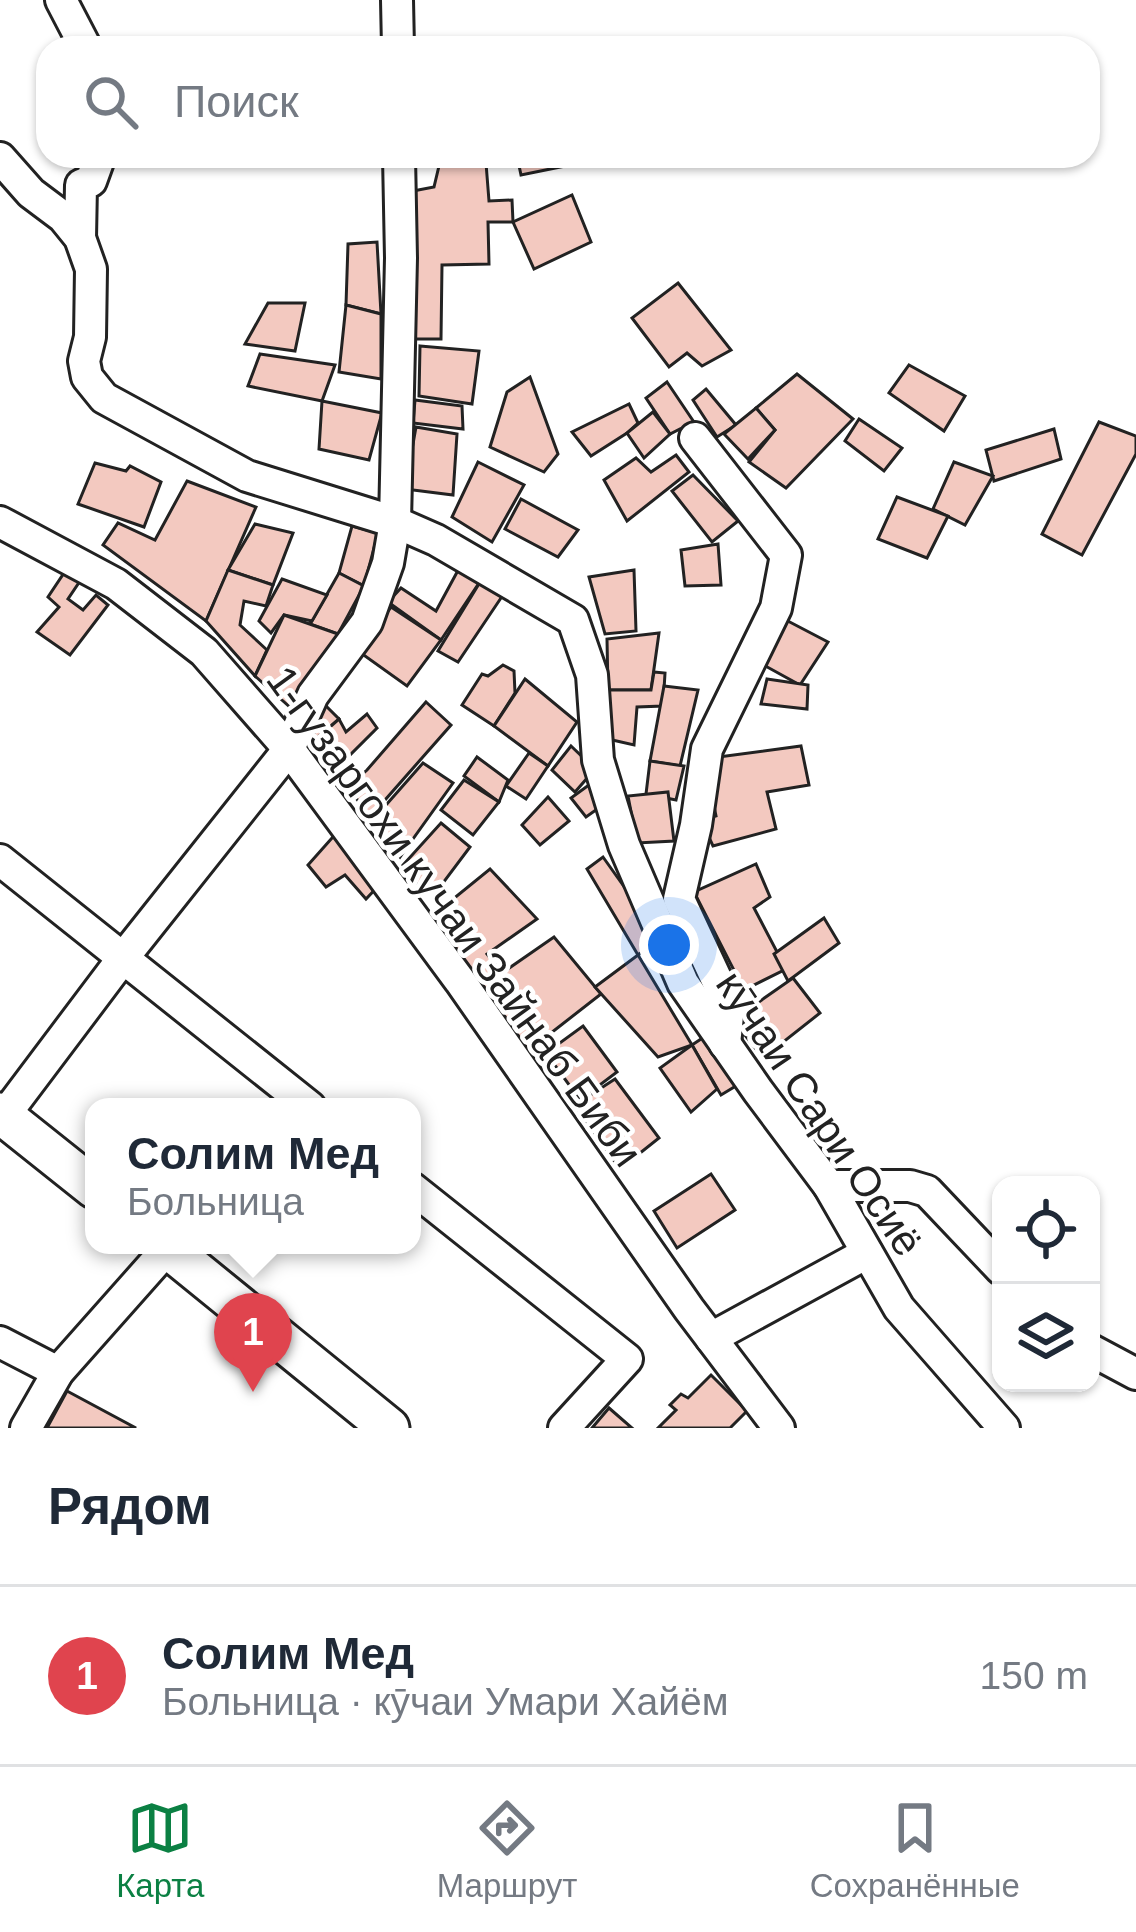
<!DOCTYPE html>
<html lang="ru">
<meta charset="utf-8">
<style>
body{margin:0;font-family:Arial,sans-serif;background:#f6f6f7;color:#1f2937}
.controls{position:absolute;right:36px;bottom:36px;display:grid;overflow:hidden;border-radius:24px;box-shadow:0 3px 9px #0004}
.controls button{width:108px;height:108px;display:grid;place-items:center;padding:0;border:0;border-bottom:3px solid #e0e1e3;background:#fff;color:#1f2937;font:60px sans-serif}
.you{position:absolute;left:669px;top:945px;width:42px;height:42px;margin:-30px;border:9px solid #fff;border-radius:50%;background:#1a73e8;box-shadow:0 0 0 18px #1a73e833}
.badge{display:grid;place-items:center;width:78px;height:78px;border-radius:50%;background:#0b8043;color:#fff;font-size:39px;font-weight:700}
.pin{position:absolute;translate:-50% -99px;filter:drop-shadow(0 3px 6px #0008)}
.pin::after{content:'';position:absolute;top:63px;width:42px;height:36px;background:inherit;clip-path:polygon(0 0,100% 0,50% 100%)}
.popup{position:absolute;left:85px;top:1098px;width:336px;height:156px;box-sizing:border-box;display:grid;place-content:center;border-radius:24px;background:#fff;filter:drop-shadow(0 3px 9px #0005);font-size:39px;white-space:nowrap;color:#747a83}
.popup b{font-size:45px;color:#1f2937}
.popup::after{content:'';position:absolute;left:50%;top:100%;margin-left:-24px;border:24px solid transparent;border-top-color:#fff}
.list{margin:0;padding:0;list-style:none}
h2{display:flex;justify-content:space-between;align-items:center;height:156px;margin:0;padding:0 48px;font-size:51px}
h2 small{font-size:39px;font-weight:400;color:#747a83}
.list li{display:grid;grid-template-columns:78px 1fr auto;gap:36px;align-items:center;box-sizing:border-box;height:180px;padding:0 48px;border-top:3px solid #e0e1e3}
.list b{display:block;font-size:45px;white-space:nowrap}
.list p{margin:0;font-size:39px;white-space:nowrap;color:#747a83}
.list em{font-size:39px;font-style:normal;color:#747a83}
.icon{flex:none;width:66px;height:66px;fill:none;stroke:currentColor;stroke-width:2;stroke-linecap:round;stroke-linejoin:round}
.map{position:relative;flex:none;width:1136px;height:1428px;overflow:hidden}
.search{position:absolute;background:#fff;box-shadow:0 3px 9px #0004;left:36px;right:36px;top:36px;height:132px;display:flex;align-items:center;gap:30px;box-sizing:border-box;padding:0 42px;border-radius:36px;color:#747a83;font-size:45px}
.sheet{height:336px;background:#fff}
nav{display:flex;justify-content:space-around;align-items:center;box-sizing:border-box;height:168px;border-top:3px solid #e0e1e3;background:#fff;font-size:33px;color:#747a83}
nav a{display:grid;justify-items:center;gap:6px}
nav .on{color:#0b8043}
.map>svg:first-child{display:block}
</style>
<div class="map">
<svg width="1136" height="1428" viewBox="0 0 1136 1428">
<rect width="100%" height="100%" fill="#fff"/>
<g fill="#f3c9c0" stroke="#222" stroke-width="3">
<polygon points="517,156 568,156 570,165 521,175"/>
<polygon points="486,163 489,201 512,200 513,222 488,222 489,264 442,265 441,339 413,339 413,191 434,187 439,166"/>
<polygon points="572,195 591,242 534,269 513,222"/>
<polygon points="377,242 381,314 346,305 348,244"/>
<polygon points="678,283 731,350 702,366 687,353 669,367 632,318"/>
<polygon points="268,303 305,303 295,351 245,344"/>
<polygon points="346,305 381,314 381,379 339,372"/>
<polygon points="420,346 479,351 472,404 419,396"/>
<polygon points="260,354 335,365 322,401 248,386"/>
<polygon points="909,365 965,396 944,431 889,393"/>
<polygon points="797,374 853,419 786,488 749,462 775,430 756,408"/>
<polygon points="530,377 558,454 544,472 490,447 507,392"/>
<polygon points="667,382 700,431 685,437 680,429 670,434 646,398"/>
<polygon points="706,389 736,425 717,437 693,400"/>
<polygon points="415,400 462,406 463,429 413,423"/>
<polygon points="322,401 382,413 369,460 319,449"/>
<polygon points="629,404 638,423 627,433 591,456 572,432"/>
<polygon points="756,408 775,430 748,459 724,434"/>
<polygon points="653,412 670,434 644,458 627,433"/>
<polygon points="859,419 902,448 884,471 845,441"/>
<polygon points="1099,422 1136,436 1136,454 1082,555 1042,534"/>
<polygon points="416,427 457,434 453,495 405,489"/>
<polygon points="1054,429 1061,459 994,481 986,450"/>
<polygon points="676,455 689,472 627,521 604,480 636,458 651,472"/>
<polygon points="478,462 524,485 492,542 452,517"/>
<polygon points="954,462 993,476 965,525 933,509"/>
<polygon points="95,463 126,471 130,466 161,482 144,527 78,504"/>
<polygon points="693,475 738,521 712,542 672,491"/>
<polygon points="187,481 256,507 206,621 103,545 118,523 155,540"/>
<polygon points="897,497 948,516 927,558 878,539"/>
<polygon points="521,499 578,530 558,557 505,529"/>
<polygon points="255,524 293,533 273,585 228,570"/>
<polygon points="352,526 378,533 364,586 339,573"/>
<polygon points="718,544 721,585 685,586 681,550"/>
<polygon points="462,563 485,574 441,640 388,602 401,588 436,611"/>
<polygon points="228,570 273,585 266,606 244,601 240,625 267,650 255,676 206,621"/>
<polygon points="634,570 636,631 605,634 589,577"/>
<polygon points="64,573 80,581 68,599 83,610 96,595 108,605 70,655 37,632 59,607 48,597"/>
<polygon points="339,573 364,586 338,634 310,624"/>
<polygon points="485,574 507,589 458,662 438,651"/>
<polygon points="282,579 327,595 312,621 284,615 271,633 259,621"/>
<polygon points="391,607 441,640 407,686 358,651"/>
<polygon points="284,615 338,634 292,709 255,676"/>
<polygon points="784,619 828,642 800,685 760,663"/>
<polygon points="659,633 651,690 608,690 607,639"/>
<polygon points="503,665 514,671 515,693 494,726 462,705 482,674 488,676"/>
<polygon points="654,672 665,673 663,706 637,707 634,745 608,739 608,690 651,690"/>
<polygon points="525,679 577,722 548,766 494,726"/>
<polygon points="767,679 808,685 807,709 761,704"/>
<polygon points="664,686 698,690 680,766 650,761"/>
<polygon points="322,702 339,719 310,744 299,727"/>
<polygon points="426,702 451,725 370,817 348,787 367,770"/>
<polygon points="367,714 377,728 336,769 315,740 339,719 346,732"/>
<polygon points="571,746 595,769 575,792 552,770"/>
<polygon points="801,746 809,785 767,792 776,829 713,846 701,820 716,816 710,786 718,783 711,758"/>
<polygon points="529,753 548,766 526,799 506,786"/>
<polygon points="477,757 508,780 499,802 464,776"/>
<polygon points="650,761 684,766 676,800 646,794"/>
<polygon points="423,763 453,783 400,857 371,822"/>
<polygon points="464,780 499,802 473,835 441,810"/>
<polygon points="593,782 610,800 586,817 571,798"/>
<polygon points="668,792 674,841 637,843 628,796"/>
<polygon points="548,797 569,821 540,845 522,825"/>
<polygon points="441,823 470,847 437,891 428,884 419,887 403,865"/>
<polygon points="340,829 385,879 366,899 345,875 326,887 308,865"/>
<polygon points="603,857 625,888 633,882 659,939 638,955 587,869"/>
<polygon points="756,864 770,897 754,908 786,969 744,990 694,892"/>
<polygon points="490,869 537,919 487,954 502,973 554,937 601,994 524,1054 426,921"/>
<polygon points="824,918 839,943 788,981 774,954"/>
<polygon points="638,955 692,1045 658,1057 595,987"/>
<polygon points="793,978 820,1013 763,1058 733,1020"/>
<polygon points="583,1026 617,1072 580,1100 546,1053"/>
<polygon points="713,1031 749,1078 721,1095 692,1045"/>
<polygon points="692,1045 717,1089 691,1112 660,1068"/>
<polygon points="615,1079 659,1138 620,1169 575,1105"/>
<polygon points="711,1174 735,1210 677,1248 654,1211"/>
<polygon points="711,1375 747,1411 730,1428 658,1428 676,1410 670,1405 681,1394 688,1398"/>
<polygon points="67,1391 136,1428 47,1428"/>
<polygon points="609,1408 632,1428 592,1428"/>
</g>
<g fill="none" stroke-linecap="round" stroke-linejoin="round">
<g stroke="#222" stroke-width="36">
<g id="minor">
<polyline points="61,0 86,48"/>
<polyline points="397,0 398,48"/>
<polyline points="0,158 31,193 63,217 80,238 91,269 90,337 84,361 87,377 104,398 247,476 395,522 436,540 573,620 592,675 598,760 624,845 683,983 758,1091 829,1186 899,1308 1004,1428"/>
<polyline points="80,238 81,185 91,181 100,156"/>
<polyline points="695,438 786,555 776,608 707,749 696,825 679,899 729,1006 725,1044"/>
<polyline points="0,522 116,584 204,652 289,749 460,981 689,1309 779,1428"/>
<polyline points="0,860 310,1107"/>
<polyline points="4,1116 123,958 289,749 313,695 367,622 388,563 395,522 401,258 399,156"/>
<polyline points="829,1186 910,1186 927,1191 1001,1269"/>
<polyline points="412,1188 627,1359 564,1428"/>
<polyline points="711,1338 867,1253"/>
<polyline points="0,1342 58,1372"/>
<polyline points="1091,1350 1136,1374"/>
<polyline points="26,1428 58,1372 168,1248"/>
</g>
</g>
<g stroke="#222" stroke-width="45">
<g id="major">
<polyline points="0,1113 94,1188"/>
<polyline points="164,1245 389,1428"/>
</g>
</g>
<use href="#minor" stroke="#fff" stroke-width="30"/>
<use href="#major" stroke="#fff" stroke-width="39"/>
</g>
<g text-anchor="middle" stroke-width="9" stroke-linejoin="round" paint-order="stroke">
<g font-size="42" fill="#222" stroke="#fff">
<text transform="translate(455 916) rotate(54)" y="15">1-гузаргохи кучаи Зайнаб Биби</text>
<text transform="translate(820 1113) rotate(56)" y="15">кӯчаи Сари Осиё</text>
</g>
</g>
</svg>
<div class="controls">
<button><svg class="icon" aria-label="locate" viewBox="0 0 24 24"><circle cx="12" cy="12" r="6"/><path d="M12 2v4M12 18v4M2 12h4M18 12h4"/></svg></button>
<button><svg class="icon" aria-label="layers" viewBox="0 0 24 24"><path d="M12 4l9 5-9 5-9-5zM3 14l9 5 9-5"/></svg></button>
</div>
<div class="you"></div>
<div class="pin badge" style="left:253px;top:1392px;background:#e0444e">1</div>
<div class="popup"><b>Солим Мед</b>Больница</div>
<div class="search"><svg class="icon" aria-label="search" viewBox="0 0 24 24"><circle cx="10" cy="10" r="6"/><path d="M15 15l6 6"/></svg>Поиск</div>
</div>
<section class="sheet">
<h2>Рядом<small></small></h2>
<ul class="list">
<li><span class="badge" style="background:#e0444e">1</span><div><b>Солим Мед</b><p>Больница · кӯчаи Умари Хайём</p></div><em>150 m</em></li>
</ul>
</section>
<nav>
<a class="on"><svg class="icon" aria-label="map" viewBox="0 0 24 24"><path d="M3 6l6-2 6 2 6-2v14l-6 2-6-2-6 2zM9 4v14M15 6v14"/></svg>Карта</a>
<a><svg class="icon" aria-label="directions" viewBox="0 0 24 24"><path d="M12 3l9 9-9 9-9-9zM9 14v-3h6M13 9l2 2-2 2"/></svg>Маршрут</a>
<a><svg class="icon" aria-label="saved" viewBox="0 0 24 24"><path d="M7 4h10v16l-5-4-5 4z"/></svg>Сохранённые</a>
</nav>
